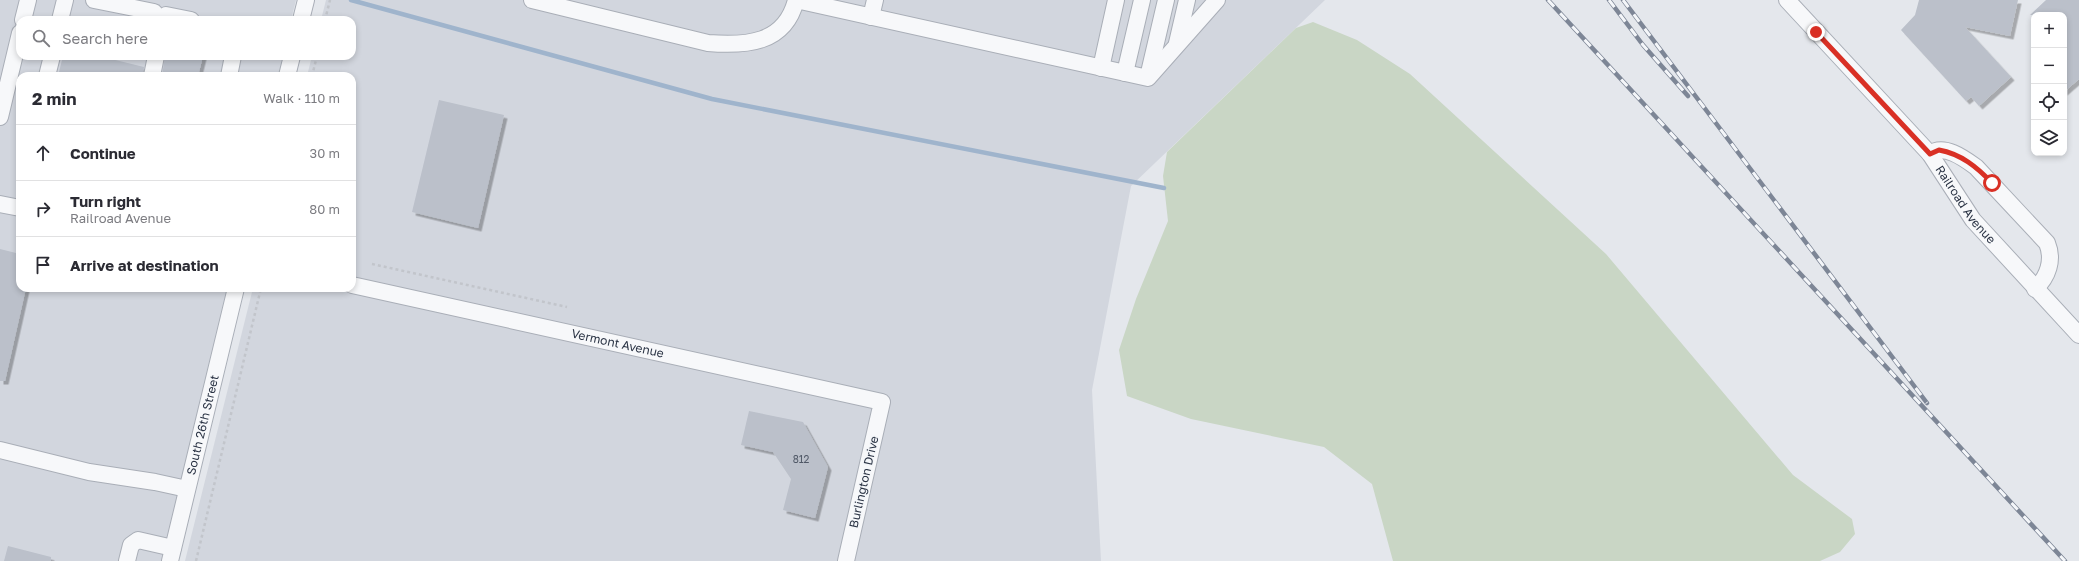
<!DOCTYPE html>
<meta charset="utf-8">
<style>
body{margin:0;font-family:"Golos Text",sans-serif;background:#f2f2f3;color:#2b2b33}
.controls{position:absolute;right:12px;top:12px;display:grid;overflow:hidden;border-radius:8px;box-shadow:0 2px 6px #0003}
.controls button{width:36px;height:36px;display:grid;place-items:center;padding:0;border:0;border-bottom:1px solid #e1e1e2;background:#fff;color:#2b2b33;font:20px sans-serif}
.stop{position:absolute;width:12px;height:12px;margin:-9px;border:3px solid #d93025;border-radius:50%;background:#fff}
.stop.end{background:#d93025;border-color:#fff;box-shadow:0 1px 4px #0008}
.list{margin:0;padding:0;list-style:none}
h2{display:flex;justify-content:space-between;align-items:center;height:52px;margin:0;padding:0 16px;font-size:17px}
h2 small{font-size:13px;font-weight:400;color:#7c7c81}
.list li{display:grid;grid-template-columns:26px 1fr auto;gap:12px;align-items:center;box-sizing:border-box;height:56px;padding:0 16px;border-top:1px solid #e1e1e2}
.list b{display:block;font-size:15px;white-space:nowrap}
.list p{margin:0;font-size:13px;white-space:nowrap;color:#7c7c81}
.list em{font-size:13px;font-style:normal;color:#7c7c81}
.icon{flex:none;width:22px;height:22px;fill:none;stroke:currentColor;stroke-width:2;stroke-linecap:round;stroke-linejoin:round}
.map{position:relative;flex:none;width:2079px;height:561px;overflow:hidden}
.search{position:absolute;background:#fff;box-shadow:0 2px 6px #0003;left:16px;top:16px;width:340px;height:44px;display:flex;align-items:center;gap:10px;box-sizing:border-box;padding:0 14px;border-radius:12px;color:#7c7c81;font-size:15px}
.panel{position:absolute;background:#fff;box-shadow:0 2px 6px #0003;left:16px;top:72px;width:340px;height:220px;border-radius:12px}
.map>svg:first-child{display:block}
</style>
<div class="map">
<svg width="2079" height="561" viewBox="0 0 2079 561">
<defs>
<filter id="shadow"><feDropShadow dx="3.5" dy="3.5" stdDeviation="0" flood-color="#0004"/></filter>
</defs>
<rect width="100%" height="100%" fill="#e4e7ec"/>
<g fill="#d2d6de">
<polygon points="0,0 296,0 291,20 20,20 20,56 283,56 278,76 20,76 20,288 228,288 165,561 0,561"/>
<polygon points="326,0 1325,0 1131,186 1092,390 1101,561 185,561 253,288 352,288 352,76 307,76 312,56 352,56 352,20 321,20"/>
</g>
<polygon fill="#c9d6c5" points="1313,22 1357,40 1410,74 1606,254 1793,475 1852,519 1855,534 1840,552 1820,561 1393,561 1372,484 1324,447 1191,419 1127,396 1119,350 1136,299 1168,221 1163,176 1167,152 1296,28"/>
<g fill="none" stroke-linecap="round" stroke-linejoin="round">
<polyline stroke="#9fb4cc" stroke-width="4.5" points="351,0 712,99 1164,188"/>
</g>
<g fill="#bbc0ca" filter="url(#shadow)">
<polygon points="1919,0 2018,0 2010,36 1965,27 2011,77 1979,106 1971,97 1966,101 1901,30 1915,15"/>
<polygon points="2046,0 2079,0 2079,79 2064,92 2064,15 2030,15"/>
<polygon points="63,56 99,56 144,67 143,76 58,76"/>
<polygon points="165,56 203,56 198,76 162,76"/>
<polygon points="439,100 504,115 478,228 412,212"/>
<polygon points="0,249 20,254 20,288 26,288 5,381 0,381"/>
<polygon points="749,411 803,422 828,467 815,518 783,510 791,479 773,452 741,445"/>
<polygon points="8,546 51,557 51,561 4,561"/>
</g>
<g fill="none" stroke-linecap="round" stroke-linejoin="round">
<g stroke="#a9aeb7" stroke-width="18">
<g id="minor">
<polyline points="94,0 154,12"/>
<path d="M532,0L708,43C746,46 785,44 796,0"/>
<polyline points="796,0 1148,78 1217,0"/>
<path id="s1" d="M1787,0L1930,154L1973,220L2079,335"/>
<polyline points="871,17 875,0"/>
<polyline points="23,20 28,0"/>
<polyline points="60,20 65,0"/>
<polyline points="165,20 166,15 191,20"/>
<polyline points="301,20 306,0"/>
<polyline points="1177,43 1187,0"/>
<polyline points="1101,68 1116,0"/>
<polyline points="1125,73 1142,0"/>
<polyline points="47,76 52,56"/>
<polyline points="152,76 156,56"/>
<polyline points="229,76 233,56"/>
<polyline points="287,76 292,56"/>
<polyline points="1148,77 1166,0"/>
<polyline points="0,117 20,33"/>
<path d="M1930,154C1944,143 1965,159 1976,167L2047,243C2054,260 2048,277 2035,289"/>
<polyline points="0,204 20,208"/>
<path id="s2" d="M352,285L882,402L846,561"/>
<polyline points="0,450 89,472 155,482 187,489"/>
<polyline points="127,561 131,545 138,540 173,548"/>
<path id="s3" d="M170,561L236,288"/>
</g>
</g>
<g stroke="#c2c5cb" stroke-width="2.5" stroke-dasharray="3 3" stroke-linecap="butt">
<polyline points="325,20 330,0"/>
<polyline points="312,76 317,56"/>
<polyline points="372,264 567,307"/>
<polyline points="196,561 261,288"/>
</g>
<use href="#minor" stroke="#f7f8fa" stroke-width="16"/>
<g stroke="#7d8696" stroke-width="4.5">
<g id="rail">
<polyline points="1548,0 2065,561"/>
<polyline points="1609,0 1643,45 1688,96"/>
<polyline points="1623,0 1927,403"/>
</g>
</g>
<use href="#rail" stroke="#f4f6f9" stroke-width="3" stroke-dasharray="9" stroke-linecap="butt"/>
</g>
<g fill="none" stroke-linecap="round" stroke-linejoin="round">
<path stroke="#d93025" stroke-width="5" d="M1816,32L1930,154L1939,150C1961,154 1977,167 1992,183"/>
</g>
<g text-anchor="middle" stroke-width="3" stroke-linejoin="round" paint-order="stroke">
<g font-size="10" fill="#4f5766">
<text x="801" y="463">812</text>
</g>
<g font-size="12" fill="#2b3445" stroke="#f4f6f9">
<text dy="4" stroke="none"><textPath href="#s1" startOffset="272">Railroad Avenue</textPath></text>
<text dy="4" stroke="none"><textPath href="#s2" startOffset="272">Vermont Avenue</textPath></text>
<text dy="4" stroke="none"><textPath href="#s3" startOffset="140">South 26th Street</textPath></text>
<text transform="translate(864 482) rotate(-77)" y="4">Burlington Drive</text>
</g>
</g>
</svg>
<div class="controls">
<button>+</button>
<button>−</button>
<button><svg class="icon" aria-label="locate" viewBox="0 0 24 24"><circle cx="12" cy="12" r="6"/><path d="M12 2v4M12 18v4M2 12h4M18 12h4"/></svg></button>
<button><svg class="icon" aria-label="layers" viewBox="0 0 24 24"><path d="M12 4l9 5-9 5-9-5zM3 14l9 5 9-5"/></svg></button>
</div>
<div class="stop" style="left:1992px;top:183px"></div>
<div class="stop end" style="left:1816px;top:32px"></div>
<div class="search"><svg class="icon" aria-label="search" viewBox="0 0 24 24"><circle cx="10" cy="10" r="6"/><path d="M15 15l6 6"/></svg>Search here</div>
<section class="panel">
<h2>2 min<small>Walk · 110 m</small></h2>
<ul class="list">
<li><svg class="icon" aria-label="ahead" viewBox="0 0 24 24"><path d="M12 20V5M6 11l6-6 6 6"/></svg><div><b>Continue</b></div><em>30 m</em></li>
<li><svg class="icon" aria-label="right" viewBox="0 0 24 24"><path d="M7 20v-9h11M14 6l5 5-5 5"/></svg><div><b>Turn right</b><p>Railroad Avenue</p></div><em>80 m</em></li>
<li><svg class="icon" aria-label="arrive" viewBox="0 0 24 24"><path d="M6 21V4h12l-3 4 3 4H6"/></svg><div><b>Arrive at destination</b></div></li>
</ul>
</section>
</div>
